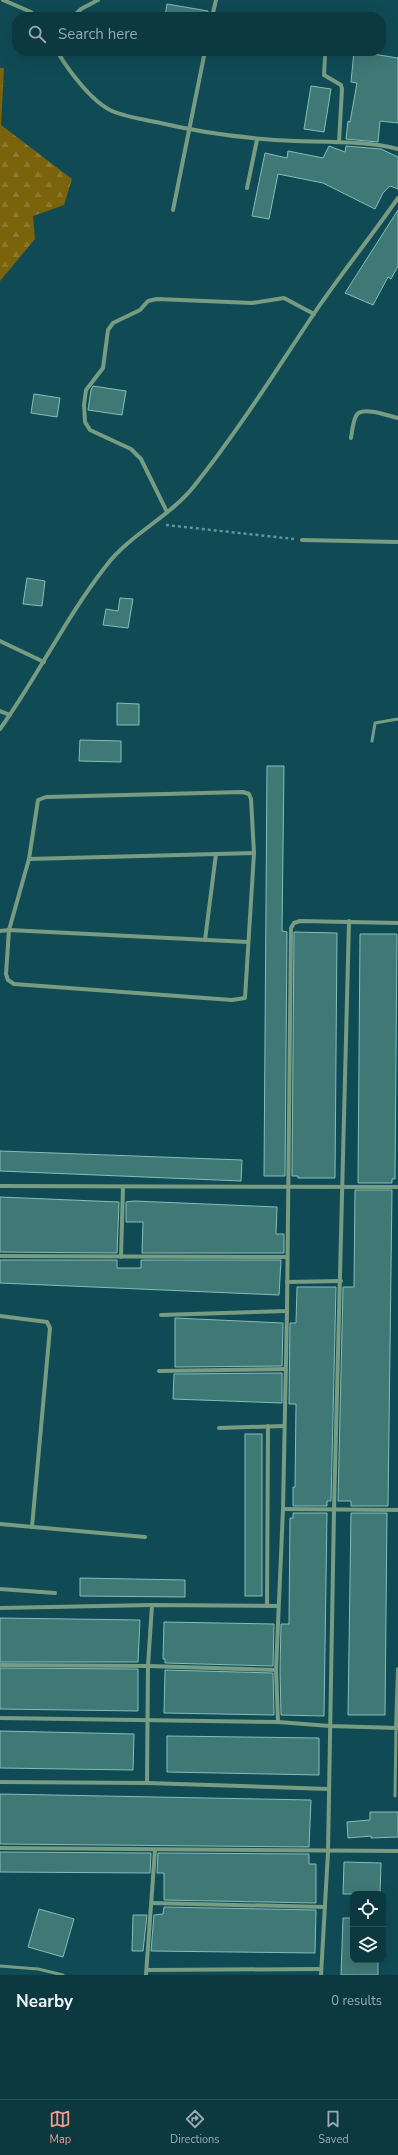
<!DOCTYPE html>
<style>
body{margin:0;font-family:"Nunito Sans",sans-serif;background:#153f47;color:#f1f3f6}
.controls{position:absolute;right:12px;bottom:12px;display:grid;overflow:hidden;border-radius:8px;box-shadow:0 4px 16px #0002}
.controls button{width:36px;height:36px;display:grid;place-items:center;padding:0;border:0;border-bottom:1px solid #2c5259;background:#0c3840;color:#f1f3f6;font:20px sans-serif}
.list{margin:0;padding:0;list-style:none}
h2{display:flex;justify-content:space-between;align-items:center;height:52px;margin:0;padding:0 16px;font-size:17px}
h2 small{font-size:13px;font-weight:400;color:#9aacb1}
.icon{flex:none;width:22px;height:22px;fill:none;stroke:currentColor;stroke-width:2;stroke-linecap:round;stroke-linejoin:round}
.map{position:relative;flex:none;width:398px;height:1975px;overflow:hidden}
.search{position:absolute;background:#0c3840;box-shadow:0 4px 16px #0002;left:12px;right:12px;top:12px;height:44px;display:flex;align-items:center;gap:10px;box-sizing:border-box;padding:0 14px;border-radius:16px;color:#9aacb1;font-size:15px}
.sheet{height:124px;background:#0c3840}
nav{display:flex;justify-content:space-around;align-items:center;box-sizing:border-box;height:56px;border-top:1px solid #2c5259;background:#0c3840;font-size:11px;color:#9aacb1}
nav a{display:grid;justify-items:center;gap:2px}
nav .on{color:#f49d8b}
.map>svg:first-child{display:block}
</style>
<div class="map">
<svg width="398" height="1975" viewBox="0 0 398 1975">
<defs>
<pattern id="forest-firs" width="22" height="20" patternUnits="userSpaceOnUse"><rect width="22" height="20" fill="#7a630b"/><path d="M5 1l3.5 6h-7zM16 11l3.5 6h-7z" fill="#8c792f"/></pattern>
</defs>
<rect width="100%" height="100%" fill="#104b55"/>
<polygon fill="url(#forest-firs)" points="0,68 4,68 1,125 72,179 64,205 33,216 35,239 0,281"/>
<g fill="#407876" stroke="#84bebb">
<polygon points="167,4 208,11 207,17 165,17"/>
<polygon points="354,51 398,58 398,123 380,121 378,142 346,139 348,121 350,122 357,83 351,82"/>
<polygon points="311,86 331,89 324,132 304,129"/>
<polygon points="329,146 345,152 346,146 381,149 398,157 398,189 390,186 383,193 375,209 323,183 278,174 269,219 252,216 265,153 287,158 288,151 323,158"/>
<polygon points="398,210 398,266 391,279 388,277 373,305 345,293"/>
<polygon points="93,386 126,391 122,415 88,410 91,390"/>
<polygon points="34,394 60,398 57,417 31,413"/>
<polygon points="27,578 45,581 42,606 23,604"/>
<polygon points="120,598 133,599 128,628 103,625 106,609 118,611"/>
<polygon points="117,703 139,704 139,725 117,725"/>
<polygon points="80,740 121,741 121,762 79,761"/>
<polygon points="267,766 284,766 282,931 287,932 285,1176 264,1176"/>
<polygon points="294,932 337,933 335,1178 298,1178 298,1176 292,1176"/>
<polygon points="360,934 397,934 395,1179 392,1179 392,1183 358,1183"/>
<polygon points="0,1151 242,1160 241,1181 0,1171"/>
<polygon points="355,1190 392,1190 388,1506 351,1506 351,1501 338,1501 343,1287 354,1287"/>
<polygon points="0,1197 119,1202 117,1253 0,1252"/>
<polygon points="134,1201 277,1207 276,1234 284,1234 284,1253 142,1253 143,1222 126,1222 126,1202"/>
<polygon points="0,1260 117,1260 117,1268 141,1268 141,1260 281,1260 279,1295 0,1283"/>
<polygon points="297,1287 336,1287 331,1501 327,1501 327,1506 293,1506 293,1487 295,1487 296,1404 289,1404 290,1323 296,1323"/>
<polygon points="175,1318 283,1323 282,1366 175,1367"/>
<polygon points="282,1373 282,1403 173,1399 174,1374"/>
<rect x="245" y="1434" width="17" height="162"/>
<polygon points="293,1513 327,1513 324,1716 281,1715 280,1670 281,1624 289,1624 290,1518 293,1518"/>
<polygon points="351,1513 387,1513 385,1715 348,1715"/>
<polygon points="80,1578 185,1580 185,1597 80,1596"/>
<polygon points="0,1618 140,1620 138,1662 0,1662"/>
<polygon points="164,1622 274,1624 273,1666 165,1663 165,1659 163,1659"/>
<polygon points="0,1668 138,1669 138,1711 0,1709"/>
<polygon points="165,1670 273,1673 274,1715 164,1713"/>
<polygon points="0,1731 134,1734 133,1770 0,1768"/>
<polygon points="167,1736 319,1738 319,1775 167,1772"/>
<polygon points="0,1794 311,1800 309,1847 0,1844"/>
<polygon points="370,1812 398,1812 398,1837 371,1838 371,1836 348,1838 347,1822 370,1820"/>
<polygon points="0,1852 151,1853 150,1873 0,1872"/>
<polygon points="158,1853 309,1854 309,1864 316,1864 316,1903 164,1900 164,1873 157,1873"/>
<polygon points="344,1862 381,1863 380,1894 343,1894"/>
<polygon points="164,1907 316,1910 315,1953 151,1951 154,1915 163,1914"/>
<polygon points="39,1909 74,1919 63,1957 28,1947"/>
<polygon points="133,1915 147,1915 143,1951 132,1951"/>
<polygon points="343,1918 353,1918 353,1960 378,1960 378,1975 341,1975"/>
</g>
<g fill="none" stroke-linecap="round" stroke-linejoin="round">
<polyline stroke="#67949c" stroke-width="2.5" stroke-dasharray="3 3" stroke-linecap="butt" points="166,525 294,539"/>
<g stroke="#779c81" stroke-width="3">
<polyline points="372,741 375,723 398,719"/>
<polyline points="395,1796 396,1728"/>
<polyline points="0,1966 38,1969 63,1975"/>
</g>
<g stroke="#779c81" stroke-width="4">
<polyline points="3,0 31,12 35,17"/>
<polyline points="73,17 81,9 98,0"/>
<polyline points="212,17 216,0"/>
<path d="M57,51C68,70 92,102 112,111C126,117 142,119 156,122C202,133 248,139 295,141C325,142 369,141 398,149"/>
<polyline points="325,57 324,75 341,85 342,89 339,142"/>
<polyline points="247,188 257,140"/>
<polyline points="173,210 205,51"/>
<path d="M351,438C352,431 353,422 356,416C360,405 389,416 398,418"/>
<polyline points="167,512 141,459 131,449 90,430 85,422 84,405 86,390 103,368 108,330 113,323 140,310 148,301 157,299 252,303 284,298 314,314"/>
<polyline points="302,540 398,542"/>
<polyline points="0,641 44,662"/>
<polyline points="0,711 10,715"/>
<path d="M0,729C38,676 66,617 106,566C130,534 170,517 195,485C238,431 275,372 313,315C340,275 371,237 398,198"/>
<polygon points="243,792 249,794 251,799 254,853 245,998 232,1000 14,984 8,980 6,974 9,930 29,859 38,800 46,797"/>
<polyline points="29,859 254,853"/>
<polyline points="0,931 9,930 248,942"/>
<polyline points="205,940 216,854"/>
<polyline points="0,1186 398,1187"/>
<polyline points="0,1256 287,1257"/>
<polyline points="121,1257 123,1187"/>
<polyline points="287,1282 341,1281"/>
<polyline points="161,1315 287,1311 291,928 294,923 300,921 398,923"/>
<polyline points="0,1316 47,1322 50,1328 32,1527"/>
<polyline points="159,1371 285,1369"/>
<polyline points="219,1428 284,1426"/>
<polyline points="283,1509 398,1510"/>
<polyline points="0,1524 145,1537"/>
<polyline points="0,1589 55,1593"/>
<polyline points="267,1606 268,1426"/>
<polyline points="0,1608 152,1605"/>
<polyline points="0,1665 148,1666 276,1670"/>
<polyline points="0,1718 278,1722 330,1726 398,1728"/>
<polyline points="278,1722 276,1670 283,1509 287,1311"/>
<polyline points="396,1728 398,1669"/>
<polyline points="0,1782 147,1783 329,1789"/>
<polyline points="147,1783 148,1666 152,1605 278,1606"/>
<polyline points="0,1848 398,1851"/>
<polyline points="152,1903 325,1907"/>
<polyline points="147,1970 321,1969"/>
<polyline points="146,1975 155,1850"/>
<polyline points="321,1975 328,1852 334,1510 349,921"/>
</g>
</g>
</svg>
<div class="controls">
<button><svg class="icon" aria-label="locate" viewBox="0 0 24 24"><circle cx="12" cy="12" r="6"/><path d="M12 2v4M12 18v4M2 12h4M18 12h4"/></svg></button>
<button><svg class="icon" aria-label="layers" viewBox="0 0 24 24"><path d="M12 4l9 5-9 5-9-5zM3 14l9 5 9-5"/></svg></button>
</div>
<div class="search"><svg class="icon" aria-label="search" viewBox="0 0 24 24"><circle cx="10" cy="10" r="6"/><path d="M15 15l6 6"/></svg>Search here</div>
</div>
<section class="sheet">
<h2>Nearby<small>0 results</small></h2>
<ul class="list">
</ul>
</section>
<nav>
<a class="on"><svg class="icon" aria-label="map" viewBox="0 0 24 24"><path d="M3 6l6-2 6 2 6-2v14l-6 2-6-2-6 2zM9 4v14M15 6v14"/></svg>Map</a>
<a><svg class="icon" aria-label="directions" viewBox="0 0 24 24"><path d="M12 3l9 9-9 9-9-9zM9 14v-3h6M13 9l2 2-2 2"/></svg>Directions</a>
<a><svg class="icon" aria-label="saved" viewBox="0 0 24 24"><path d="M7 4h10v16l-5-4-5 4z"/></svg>Saved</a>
</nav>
